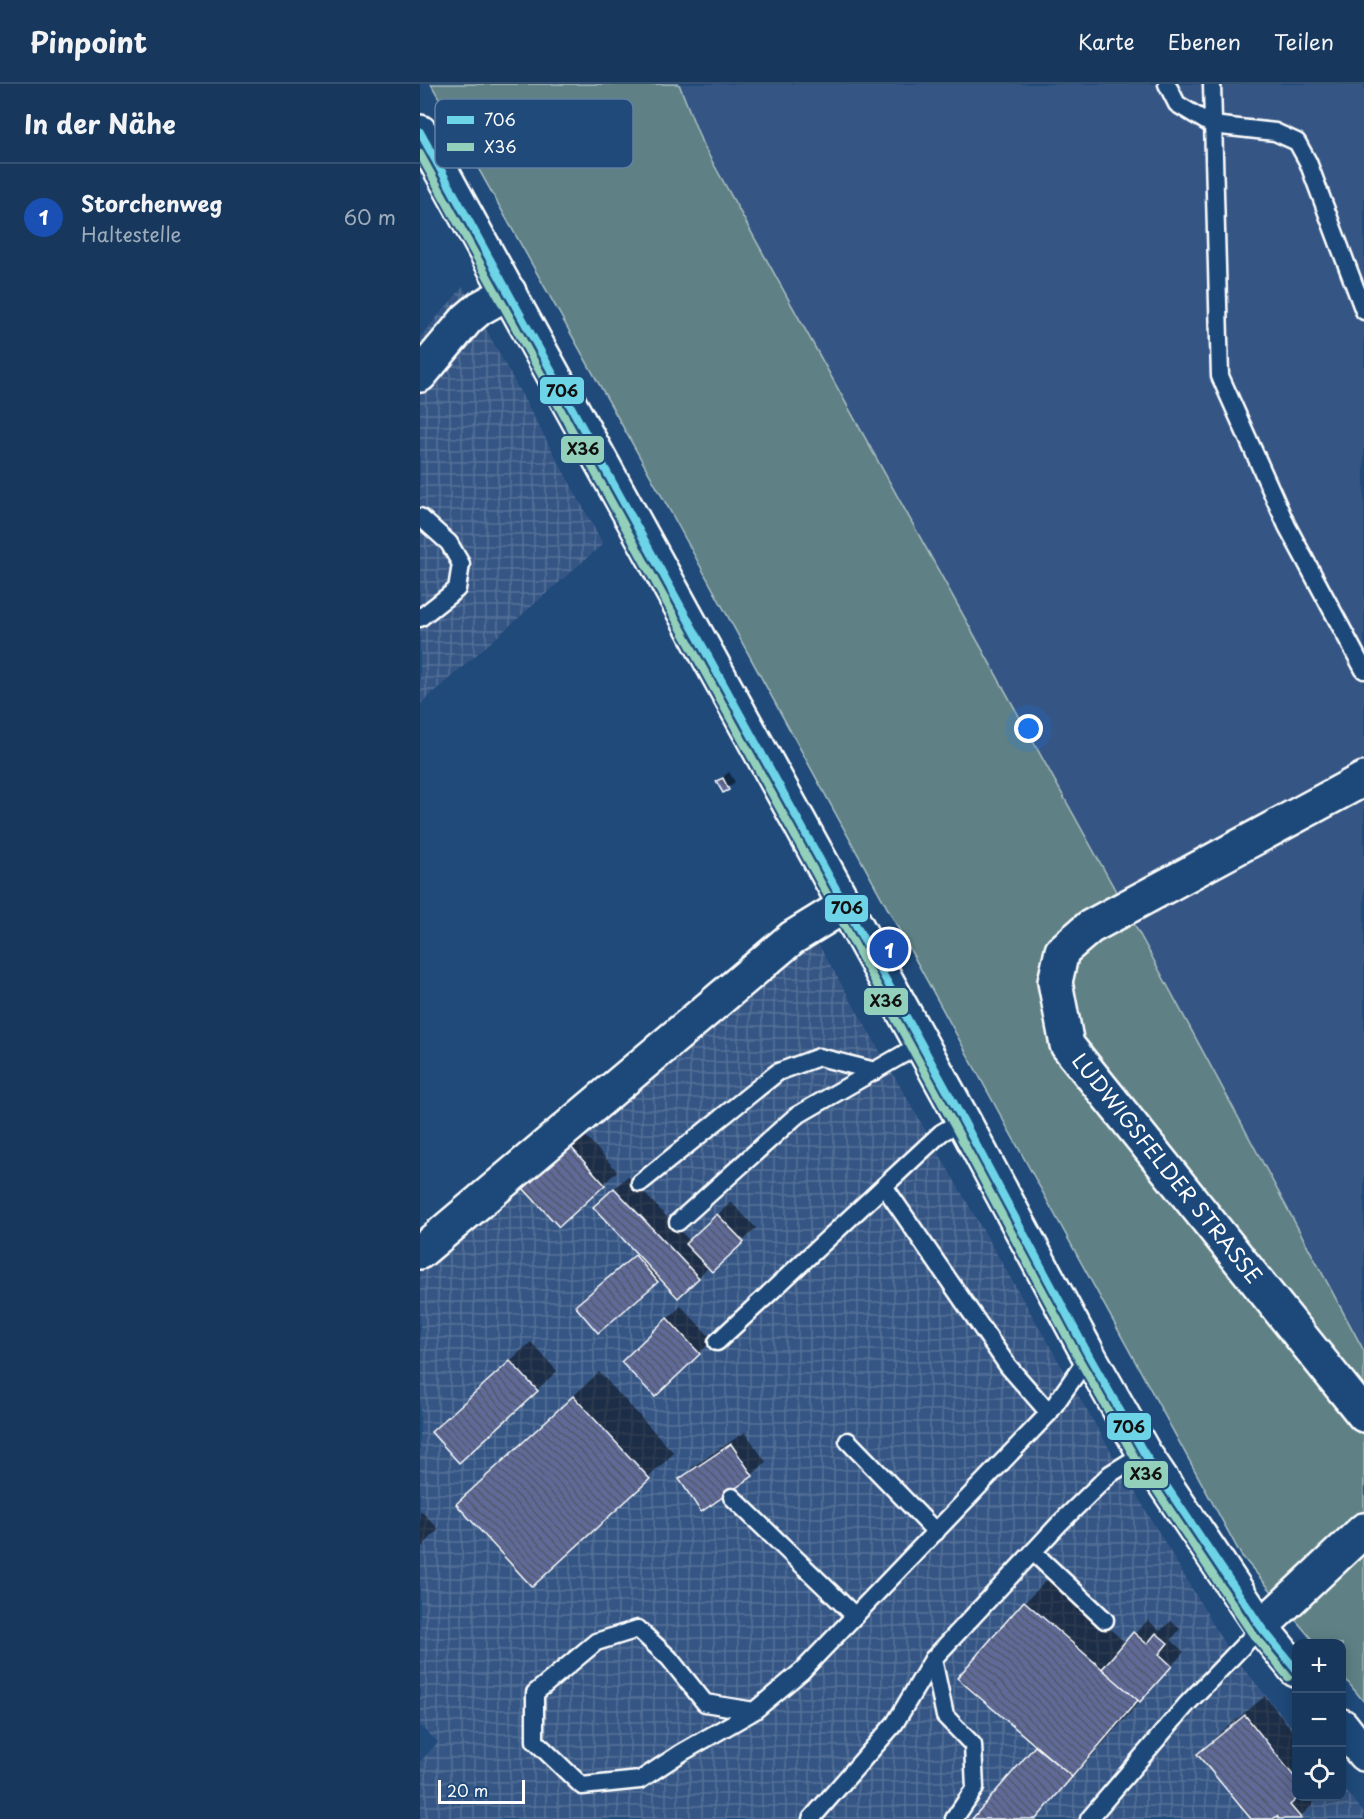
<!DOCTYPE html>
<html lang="de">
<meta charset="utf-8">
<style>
body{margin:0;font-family:"Playpen Sans",sans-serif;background:#244365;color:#f1f3f6}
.controls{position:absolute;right:18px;bottom:18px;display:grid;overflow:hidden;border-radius:12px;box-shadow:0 3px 15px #0003}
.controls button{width:54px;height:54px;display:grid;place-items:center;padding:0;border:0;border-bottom:2px solid #365272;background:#17385c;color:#f1f3f6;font:30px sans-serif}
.scale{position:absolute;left:18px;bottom:15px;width:87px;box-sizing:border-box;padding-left:6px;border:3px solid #fff;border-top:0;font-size:16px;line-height:21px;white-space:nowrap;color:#fff;-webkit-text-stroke:4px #1f4a7a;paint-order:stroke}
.you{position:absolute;left:609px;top:645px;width:21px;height:21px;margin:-15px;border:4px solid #fff;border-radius:50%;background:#1a73e8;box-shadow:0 0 0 9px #1a73e833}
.badge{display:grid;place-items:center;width:39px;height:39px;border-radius:50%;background:#ffd166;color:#fff;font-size:20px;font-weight:700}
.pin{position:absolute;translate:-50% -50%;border:3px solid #fff;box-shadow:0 2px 6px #0006}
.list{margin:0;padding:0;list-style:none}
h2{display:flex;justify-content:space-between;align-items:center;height:78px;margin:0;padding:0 24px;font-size:26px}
h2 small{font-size:20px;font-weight:400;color:#9eacbb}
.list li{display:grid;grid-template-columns:39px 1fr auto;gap:18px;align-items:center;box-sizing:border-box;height:108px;padding:0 24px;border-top:2px solid #365272}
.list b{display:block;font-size:22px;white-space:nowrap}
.list p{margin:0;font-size:20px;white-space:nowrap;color:#9eacbb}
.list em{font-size:20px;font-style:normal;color:#9eacbb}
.icon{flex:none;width:33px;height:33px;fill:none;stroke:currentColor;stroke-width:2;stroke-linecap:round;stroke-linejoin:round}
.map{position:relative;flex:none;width:944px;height:1735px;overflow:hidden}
header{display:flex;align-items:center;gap:36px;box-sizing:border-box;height:84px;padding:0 30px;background:#17385c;border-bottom:2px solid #365272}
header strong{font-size:28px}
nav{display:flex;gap:33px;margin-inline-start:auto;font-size:21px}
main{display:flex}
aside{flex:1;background:#17385c}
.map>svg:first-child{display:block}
</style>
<header>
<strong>Pinpoint</strong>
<nav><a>Karte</a><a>Ebenen</a><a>Teilen</a></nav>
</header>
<main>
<aside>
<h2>In der Nähe<small></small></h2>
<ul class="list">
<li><span class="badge" style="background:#1a4fb4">1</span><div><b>Storchenweg</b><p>Haltestelle</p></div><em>60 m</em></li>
</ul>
</aside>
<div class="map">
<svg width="944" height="1735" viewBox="0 0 944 1735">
<defs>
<pattern id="industrial-grid" width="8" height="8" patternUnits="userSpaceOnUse" patternTransform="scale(1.5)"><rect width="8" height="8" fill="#365785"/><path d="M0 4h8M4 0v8" fill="none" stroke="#547097"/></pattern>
<pattern id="building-back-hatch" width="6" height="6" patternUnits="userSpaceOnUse" patternTransform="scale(1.5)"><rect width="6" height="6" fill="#5e6b98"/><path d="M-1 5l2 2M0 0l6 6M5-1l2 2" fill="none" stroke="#53586a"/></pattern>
</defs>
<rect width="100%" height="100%" fill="#1f4a7a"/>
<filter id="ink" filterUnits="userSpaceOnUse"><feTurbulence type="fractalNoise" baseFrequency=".0167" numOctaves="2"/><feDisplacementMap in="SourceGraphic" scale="12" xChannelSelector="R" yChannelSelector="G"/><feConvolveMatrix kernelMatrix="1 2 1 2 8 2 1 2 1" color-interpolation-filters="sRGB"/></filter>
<g filter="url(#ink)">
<polygon fill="#365785" points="227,0 944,0 944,1352"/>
<g fill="url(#industrial-grid)">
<polygon points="43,203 183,460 0,620 0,253"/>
<polygon points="393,851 666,1325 807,1564 876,1648 876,1712 922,1712 922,1702 944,1729 944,1735 0,1735 0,1678 18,1658 0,1642 0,1181"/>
</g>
<polygon fill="#5e8186" stroke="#aec0c2" stroke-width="1.5" points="11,0 259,0 282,59 724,858 944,1267 944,1618 922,1591 922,1560 895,1559 821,1471 254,434"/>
<g fill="#0007">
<polygon points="309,688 315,698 303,707 298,697"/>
<polygon points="163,1049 197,1087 184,1100 104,1103"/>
<polygon points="208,1092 270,1157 311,1118 336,1144 323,1157 289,1183 258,1212 241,1193 237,1197 170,1209 218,1169 188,1110"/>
<polygon points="261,1222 293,1256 235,1311 216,1265"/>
<polygon points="111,1258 137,1287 117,1306 33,1329"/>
<polygon points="179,1288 254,1369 228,1394 38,1420"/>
<polygon points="325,1348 346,1378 332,1391 261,1396 274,1382"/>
<polygon points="0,1426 19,1445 0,1465"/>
<polygon points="630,1493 706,1559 728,1536 740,1547 751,1537 760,1545 751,1556 764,1568 616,1735 554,1735 617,1662 605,1518"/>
<polygon points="845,1612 876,1651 876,1712 900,1713 878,1735 861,1735 857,1730 850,1735 833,1735 779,1670 799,1650"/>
</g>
<g fill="url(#building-back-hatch)" stroke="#fff" stroke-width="1.5">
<polygon points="303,694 309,706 303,709 296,697"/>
<polygon points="149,1061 185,1101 139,1143 102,1103"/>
<polygon points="194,1104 279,1194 258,1214 173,1123"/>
<polygon points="297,1130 324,1158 292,1188 265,1160"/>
<polygon points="215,1171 238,1198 178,1249 155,1222"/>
<polygon points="247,1234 280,1270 235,1313 201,1278"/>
<polygon points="90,1277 118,1307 39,1379 11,1348"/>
<polygon points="153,1312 230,1395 112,1503 36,1420"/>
<polygon points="311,1360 333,1392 281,1428 259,1395"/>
<polygon points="604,1517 718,1616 652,1693 537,1594"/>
<polygon points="713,1548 727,1560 736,1549 748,1559 739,1570 752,1582 720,1618 682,1585"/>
<polygon points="825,1631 876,1695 876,1712 880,1712 870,1721 881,1734 880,1735 859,1735 857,1732 853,1735 831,1735 777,1670"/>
<polygon points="615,1662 652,1693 616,1735 552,1735"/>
</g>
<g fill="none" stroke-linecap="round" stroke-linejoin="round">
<g stroke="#fff" stroke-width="21">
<g id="lane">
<polyline points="747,0 757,20 792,41 855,48 877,58 888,78 944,227"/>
<polyline points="792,0 800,292 867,442 944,586"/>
<polyline points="0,433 29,459 41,480 37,505 0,534"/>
<polyline points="220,1099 358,988 399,973 455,987"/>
<polyline points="464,1102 588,1282 629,1329"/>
<polyline points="258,1138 376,1032 501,960"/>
<polyline points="297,1258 521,1049 543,1036"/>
<polyline points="428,1357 516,1448"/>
<polyline points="312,1413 435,1532"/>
<polyline points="613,1468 685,1536"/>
<polyline points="513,1575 525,1632 553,1661 555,1704 534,1735"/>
<polyline points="334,1627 261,1669 220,1696 162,1702 115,1657 115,1609 176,1558 218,1545 249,1574 285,1619 334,1627 382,1587 629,1329 669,1272"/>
<polyline points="391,1735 475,1639 513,1575 639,1440 690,1390 724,1369"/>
<polyline points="669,1735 767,1620 841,1543"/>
</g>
</g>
<g stroke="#fff" stroke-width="38">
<g id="street">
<polyline points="0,291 47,235 60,224 89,208"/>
<path id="s1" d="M944,695L670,843L642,867L635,898L647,961L944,1331"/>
<polyline points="0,1168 372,854 424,822"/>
<polyline points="841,1543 944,1446"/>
</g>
</g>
<g stroke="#fff" stroke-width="38">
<g id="secondary">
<polyline points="0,48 543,1036 669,1272 724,1369 841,1543 876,1586"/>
<polyline points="922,1642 944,1670"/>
</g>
</g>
<use href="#lane" stroke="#1f4a7a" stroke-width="16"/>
<use href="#street" stroke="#1f4a7a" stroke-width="33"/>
<use href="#secondary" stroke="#1f4a7a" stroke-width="33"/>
<g stroke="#1f4a7a" stroke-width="12">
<polyline id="bus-1" points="0,48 543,1036 669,1272 724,1369 841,1543 876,1586"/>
</g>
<g stroke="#1f4a7a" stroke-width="12">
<polyline id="bus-2" points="0,70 534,1041 660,1277 715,1374 832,1549 868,1593"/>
</g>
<use href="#bus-1" stroke="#6dd3e7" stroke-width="8"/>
<use href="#bus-2" stroke="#93d0bb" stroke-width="8"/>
</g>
</g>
<g text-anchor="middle" stroke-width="4.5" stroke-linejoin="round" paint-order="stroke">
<g font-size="21" fill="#fff" stroke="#1f4a7a">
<text dy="7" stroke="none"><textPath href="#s1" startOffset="603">LUDWIGSFELDER STRASSE</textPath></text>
</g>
</g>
<rect x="15" y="15" width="198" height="69" rx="9" fill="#1f4a7a" stroke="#6280a2" stroke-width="1.5"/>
<rect x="27" y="32" width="27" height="8" fill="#6dd3e7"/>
<rect x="27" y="59" width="27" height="8" fill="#93d0bb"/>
<g font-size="16" fill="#fff">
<text x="64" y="42">706</text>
<text x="64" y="69">X36</text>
</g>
<g stroke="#1f4a7a" stroke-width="2">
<rect x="119" y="292" width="46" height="29" rx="6" fill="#6dd3e7"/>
<rect x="140" y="351" width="45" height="29" rx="6" fill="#93d0bb"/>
<rect x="404" y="810" width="45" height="29" rx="6" fill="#6dd3e7"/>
<rect x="443" y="903" width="46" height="29" rx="6" fill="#93d0bb"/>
<rect x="686" y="1328" width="46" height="29" rx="6" fill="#6dd3e7"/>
<rect x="703" y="1376" width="46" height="29" rx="6" fill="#93d0bb"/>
</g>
<g font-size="16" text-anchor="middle" font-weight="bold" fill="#111">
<text x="142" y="313">706</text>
<text x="163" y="371">X36</text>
<text x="427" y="830">706</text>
<text x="466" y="923">X36</text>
<text x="709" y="1349">706</text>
<text x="726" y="1396">X36</text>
</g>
</svg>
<div class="controls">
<button>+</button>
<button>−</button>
<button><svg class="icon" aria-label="locate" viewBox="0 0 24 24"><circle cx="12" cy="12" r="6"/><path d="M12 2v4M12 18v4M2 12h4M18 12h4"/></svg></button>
</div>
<div class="scale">20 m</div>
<div class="you"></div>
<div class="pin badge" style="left:469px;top:865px;background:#1a4fb4">1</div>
</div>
</main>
